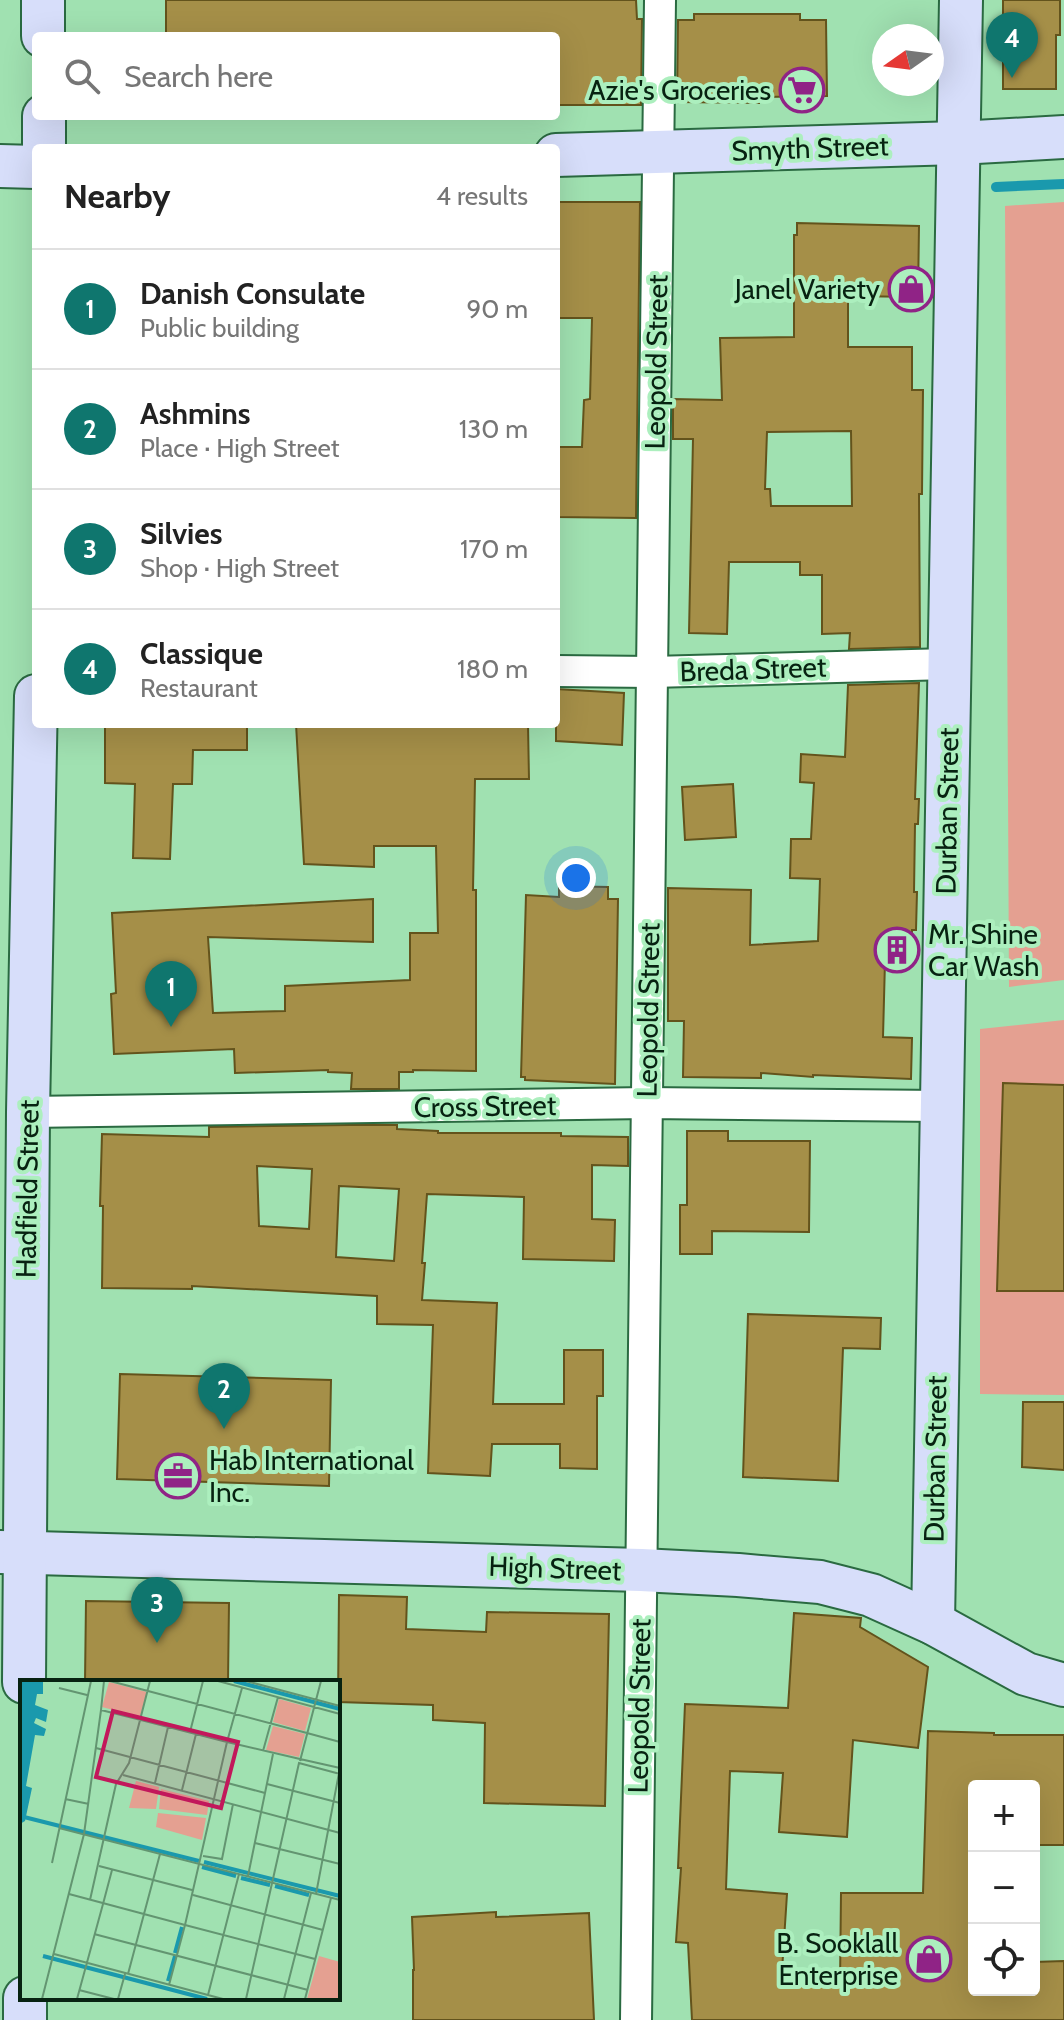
<!DOCTYPE html>
<meta charset="utf-8">
<style>
body{margin:0;font-family:Cabin,sans-serif;background:#f2f2f2;color:#222}
.controls{position:absolute;right:24px;bottom:24px;display:grid;overflow:hidden;border-radius:8px;box-shadow:0 8px 32px #0002}
.controls button{width:72px;height:72px;display:grid;place-items:center;padding:0;border:0;border-bottom:2px solid #e0e0e0;background:#fff;color:#222;font:40px sans-serif}
.compass{position:absolute;left:872px;top:24px;width:72px;height:72px;border-radius:50%;background:#fff;box-shadow:0 8px 32px #0002;rotate:256deg}
.you{position:absolute;left:576px;top:878px;width:28px;height:28px;margin:-20px;border:6px solid #fff;border-radius:50%;background:#1a73e8;box-shadow:0 0 0 12px #1a73e833}
.badge{display:grid;place-items:center;width:52px;height:52px;border-radius:50%;background:#0f766e;color:#fff;font-size:26px;font-weight:700}
.pin{position:absolute;translate:-50% -66px;filter:drop-shadow(0 2px 4px #0008)}
.pin::after{content:'';position:absolute;top:42px;width:28px;height:24px;background:inherit;clip-path:polygon(0 0,100% 0,50% 100%)}
.list{margin:0;padding:0;list-style:none}
h2{display:flex;justify-content:space-between;align-items:center;height:104px;margin:0;padding:0 32px;font-size:34px}
h2 small{font-size:26px;font-weight:400;color:#767676}
.list li{display:grid;grid-template-columns:52px 1fr auto;gap:24px;align-items:center;box-sizing:border-box;height:120px;padding:0 32px;border-top:2px solid #e0e0e0}
.list b{display:block;font-size:30px;white-space:nowrap}
.list p{margin:0;font-size:26px;white-space:nowrap;color:#767676}
.list em{font-size:26px;font-style:normal;color:#767676}
.icon{flex:none;width:44px;height:44px;fill:none;stroke:currentColor;stroke-width:2;stroke-linecap:round;stroke-linejoin:round}
.map{position:relative;flex:none;width:1064px;height:2020px;overflow:hidden}
.search{position:absolute;background:#fff;box-shadow:0 8px 32px #0002;left:32px;top:32px;width:528px;height:88px;display:flex;align-items:center;gap:20px;box-sizing:border-box;padding:0 28px;border-radius:8px;color:#767676;font-size:30px}
.panel{position:absolute;background:#fff;box-shadow:0 8px 32px #0002;left:32px;top:144px;width:528px;height:584px;border-radius:8px}
.map>svg:first-child{display:block}
</style>
<div class="map">
<svg width="1064" height="2020" viewBox="0 0 1064 2020">
<rect width="100%" height="100%" fill="#a0e1b1"/>
<g fill="#e4a091">
<polygon points="1064,202 1064,980 1009,987 1005,206"/>
<polygon points="1064,1020 1064,1395 980,1394 980,1029"/>
</g>
<g fill="none" stroke-linecap="round" stroke-linejoin="round">
<polyline stroke="#1a99ad" stroke-width="10" points="996,187 1064,184"/>
</g>
<g fill="#a58f48" stroke="#63531c" stroke-width="2" fill-rule="evenodd">
<polygon points="166,0 636,0 637,19 642,19 641,105 556,105 556,36 166,36"/>
<polygon points="1003,0 1060,0 1060,35 1056,35 1056,89 1003,89"/>
<polygon points="694,14 800,14 800,20 826,20 827,96 759,97 759,103 677,102 678,20 694,20"/>
<polygon points="559,202 640,202 636,518 556,517 556,447 582,447 584,400 590,399 592,318 559,318"/>
<path d="M797,223L919,226L918,297L848,296V347H912V390H923L922,494H919L920,647L849,649L850,633L822,634V575H800V562H729L727,634L689,633L693,439H673V399L722,400L720,338L794,337V235H797ZM851,431L852,506H771L770,489H765L767,432Z"/>
<polygon points="919,683 915,799 919,799 918,824 915,824 914,892 917,892 916,930 912,930 911,962 885,961 883,1037 912,1038 911,1079 813,1075 813,1077 761,1073 761,1078 683,1077 684,1021 668,1021 668,888 751,890 750,945 818,941 820,879 790,878 791,839 811,839 814,783 800,782 801,754 845,757 848,685"/>
<polygon points="556,689 624,693 622,745 556,741"/>
<polygon points="105,724 247,724 247,750 193,750 192,784 173,784 170,859 133,858 135,784 105,783"/>
<polygon points="296,724 528,724 529,779 475,779 473,890 476,890 476,1071 413,1070 413,1072 399,1072 399,1089 351,1089 352,1073 328,1072 328,1070 235,1073 234,1049 114,1054 111,994 116,993 112,913 373,899 373,942 208,937 213,1013 285,1011 285,986 410,980 410,933 438,933 436,846 374,846 374,867 304,864"/>
<polygon points="733,784 736,837 685,840 682,787"/>
<polygon points="559,886 608,887 608,899 618,899 615,1084 525,1080 525,1077 521,1077 526,895 559,897"/>
<polygon points="1003,1083 1064,1085 1064,1291 997,1291"/>
<path d="M349,1125H397V1129L438,1131V1133H561V1136L628,1137V1166L592,1165V1219L615,1220L614,1261L523,1259L524,1197L427,1194L422,1263H425L422,1300L497,1303L493,1404H564V1350H603V1396H597V1469L560,1468V1444H492L490,1476L428,1473L433,1325L377,1324V1296L192,1286V1289L102,1288L103,1206H100L102,1134L209,1137V1127ZM257,1166L312,1169L309,1229L259,1226ZM339,1186L399,1189L394,1261L336,1257Z"/>
<polygon points="687,1131 728,1131 728,1141 810,1141 809,1232 712,1231 712,1254 680,1254 680,1205 687,1205"/>
<polygon points="748,1314 881,1318 880,1349 843,1348 838,1481 743,1477"/>
<polygon points="120,1374 331,1380 329,1486 117,1479"/>
<polygon points="1023,1402 1064,1402 1064,1470 1022,1467"/>
<polygon points="339,1595 407,1597 406,1629 486,1632 487,1612 609,1614 605,1806 484,1803 485,1723 433,1720 433,1705 338,1702"/>
<polygon points="86,1601 229,1603 228,1682 85,1682"/>
<polygon points="794,1613 861,1618 860,1627 928,1667 918,1748 853,1740 847,1837 779,1832 783,1773 730,1771 726,1889 787,1894 781,1986 840,1985 841,1893 923,1893 928,1731 994,1733 994,1735 1064,1735 1064,1845 1034,1845 1034,1786 974,1786 974,1990 1034,1990 1034,1962 1064,1961 1064,2020 692,2020 688,1943 676,1942 681,1868 678,1868 685,1704 788,1708"/>
<polygon points="496,1912 496,1917 589,1913 594,2020 413,2020 413,1970 414,1970 412,1917"/>
</g>
<g fill="none" stroke-linecap="round" stroke-linejoin="round">
<g stroke="#2a6a41" stroke-width="34">
<g id="street">
<polyline points="556,671 652,672 949,664"/>
<polyline points="28,1112 647,1103 941,1106"/>
<polyline points="636,2020 660,0"/>
</g>
</g>
<g stroke="#2a6a41" stroke-width="46">
<g id="secondary">
<polyline points="43,0 43,36"/>
<polyline points="44,116 44,148"/>
<polyline points="556,155 958,143 1064,137"/>
<polyline points="0,166 36,167"/>
<polyline points="0,1552 641,1570 738,1575 820,1582 871,1595 933,1623 1026,1674 1064,1685"/>
<polyline points="933,1623 961,0"/>
<polyline points="24,1682 28,1112 36,696"/>
<polyline points="25,1998 25,2020"/>
</g>
</g>
<use href="#street" stroke="#fff" stroke-width="30"/>
<use href="#secondary" stroke="#d7defa" stroke-width="42"/>
</g>
<defs>
<g id="supermarket-ring" transform="scale(2.3)"><circle r="9.5" fill="#acefbe" stroke="#902386" stroke-width="1.5"/><path d="M-6-5.5h2.5l.6 2H6L4.5 2H-2.5L-4.4-4H-6ZM-1.5 3.2a1.3 1.3 0 1 0 .1 0ZM3 3.2a1.3 1.3 0 1 0 .1 0Z" fill="#902386"/></g>
<g id="shop-ring" transform="scale(2.3)"><circle r="9.5" fill="#acefbe" stroke="#902386" stroke-width="1.5"/><path d="M-5-2.5h2.3a2.7 3.5 0 0 1 5.4 0H5L5.5 6h-11ZM-1.5-2.5h3a1.5 2.3 0 0 0-3 0Z" fill="#902386"/></g>
<g id="building-ring" transform="scale(2.3)"><circle r="9.5" fill="#acefbe" stroke="#902386" stroke-width="1.5"/><path d="M-4-6H4V6H1V3H-1V6H-4ZM-2.5-4.3h1.7v1.8h-1.7ZM.8-4.3h1.7v1.8H.8ZM-2.5-1h1.7V.8h-1.7ZM.8-1h1.7V.8H.8Z" fill="#902386"/></g>
<g id="office-ring" transform="scale(2.3)"><circle r="9.5" fill="#acefbe" stroke="#902386" stroke-width="1.5"/><path d="M-6-3h4V-5.5h4V-3h4V5H-6ZM-1-4.5V-3h2v-1.5ZM-6 0V1H6V0Z" fill="#902386"/></g>
</defs>
<g fill-rule="evenodd">
<use href="#supermarket-ring" x="802" y="90"/>
<use href="#shop-ring" x="911" y="289"/>
<use href="#building-ring" x="897" y="950"/>
<use href="#office-ring" x="178" y="1476"/>
<use href="#shop-ring" x="929" y="1959"/>
</g>
<g text-anchor="middle" stroke-width="8" stroke-linejoin="round" paint-order="stroke">
<g font-size="28" fill="#072211" stroke="#acefbe" text-anchor="end">
<text x="771" y="100">Azie's Groceries</text>
<text x="880" y="299">Janel Variety</text>
<text x="928" y="944" text-anchor="start">Mr. Shine<tspan x="928" dy="32">Car Wash</tspan></text>
<text x="209" y="1470" text-anchor="start">Hab International<tspan x="209" dy="32">Inc.</tspan></text>
<text x="898" y="1953">B. Sooklall<tspan x="898" dy="32">Enterprise</tspan></text>
</g>
<g font-size="28" fill="#072211" stroke="#acefbe">
<text transform="translate(810 148) rotate(-2)" y="10">Smyth Street</text>
<text transform="translate(656 362) rotate(-89)" y="10">Leopold Street</text>
<text transform="translate(753 669) rotate(-2)" y="10">Breda Street</text>
<text transform="translate(947 811) rotate(-89)" y="10">Durban Street</text>
<text transform="translate(648 1010) rotate(-89)" y="10">Leopold Street</text>
<text transform="translate(485 1106) rotate(-1)" y="10">Cross Street</text>
<text transform="translate(27 1189) rotate(-89)" y="10">Hadfield Street</text>
<text transform="translate(935 1459) rotate(-89)" y="10">Durban Street</text>
<text transform="translate(555 1568) rotate(2)" y="10">High Street</text>
<text transform="translate(639 1706) rotate(-89)" y="10">Leopold Street</text>
</g>
</g>
<g transform="translate(20 1680)">
<rect width="320" height="320" fill="#a0e1b1"/>
<path d="M89,2L127,12L120,37L82,27ZM259,19L291,28L285,51L253,42ZM253,46L285,54L279,77L246,70ZM116,101L139,107L136,129L109,128ZM141,109L189,121L187,135L139,129ZM138,133L186,138L182,160L136,147ZM299,276L320,282V319H287Z" fill="#e4a091"/>
<path d="M0,1H23V14H17L15,25L28,30L26,42L16,38L14,43L26,49L24,56L15,55L6,106L12,108L5,141L0,144Z" fill="#1a99ad"/>
<path fill="none" stroke="#1a99ad" stroke-width="4" d="M214,1L320,29M0,136L179,181M184,182L320,216M182,187L216,196M221,198L250,205M255,206L289,215M155,273L162,247M23,276L187,319M148,301L155,276"/>
<path fill="none" stroke="#639571" stroke-width="2" d="M90,1L128,11M198,1L320,34M226,1L320,26M39,8L67,15M128,11L287,53M81,30L84,1M121,40L207,62L222,8M170,52L183,1M287,53L320,62M76,68L245,113M243,71L258,17M280,79L320,88M280,81L301,1M103,95L320,153M135,103L148,47M247,104L320,123M162,110L176,54M45,119L69,124M39,148L320,220M235,163L320,184M183,176L202,179L213,124M32,183L71,1M79,186L172,210M228,196L253,74M49,214L165,245L207,62L280,79M296,214L319,93M173,215L303,250M70,220L96,104L109,83L130,1M83,224L92,190M74,254L288,310M34,274L203,319M108,294L140,174M149,305L165,245L295,279M59,310L94,319M188,315L219,194M22,319L64,154L81,30L121,40M57,319L83,224M98,319L105,294M226,319L279,83L320,94M264,319L291,213M285,319L311,218"/>
<path fill="#c2185b" fill-opacity="0.15" stroke="#c2185b" stroke-width="4" d="M93,31L218,62L201,128L76,97Z"/>
<rect width="320" height="320" fill="none" stroke="#072211" stroke-width="4"/>
</g>
</svg>
<div class="controls">
<button>+</button>
<button>−</button>
<button><svg class="icon" aria-label="locate" viewBox="0 0 24 24"><circle cx="12" cy="12" r="6"/><path d="M12 2v4M12 18v4M2 12h4M18 12h4"/></svg></button>
</div>
<svg class="compass" viewBox="-18 -18 36 36"><path d="M0-13l5 13h-10z" fill="#e53935"/><path d="M0 13l5-13h-10z" fill="#767676"/></svg>
<div class="you"></div>
<div class="pin badge" style="left:171px;top:1027px">1</div>
<div class="pin badge" style="left:224px;top:1429px">2</div>
<div class="pin badge" style="left:157px;top:1643px">3</div>
<div class="pin badge" style="left:1012px;top:78px">4</div>
<div class="search"><svg class="icon" aria-label="search" viewBox="0 0 24 24"><circle cx="10" cy="10" r="6"/><path d="M15 15l6 6"/></svg>Search here</div>
<section class="panel">
<h2>Nearby<small>4 results</small></h2>
<ul class="list">
<li><span class="badge">1</span><div><b>Danish Consulate</b><p>Public building</p></div><em>90 m</em></li>
<li><span class="badge">2</span><div><b>Ashmins</b><p>Place · High Street</p></div><em>130 m</em></li>
<li><span class="badge">3</span><div><b>Silvies</b><p>Shop · High Street</p></div><em>170 m</em></li>
<li><span class="badge">4</span><div><b>Classique</b><p>Restaurant</p></div><em>180 m</em></li>
</ul>
</section>
</div>
